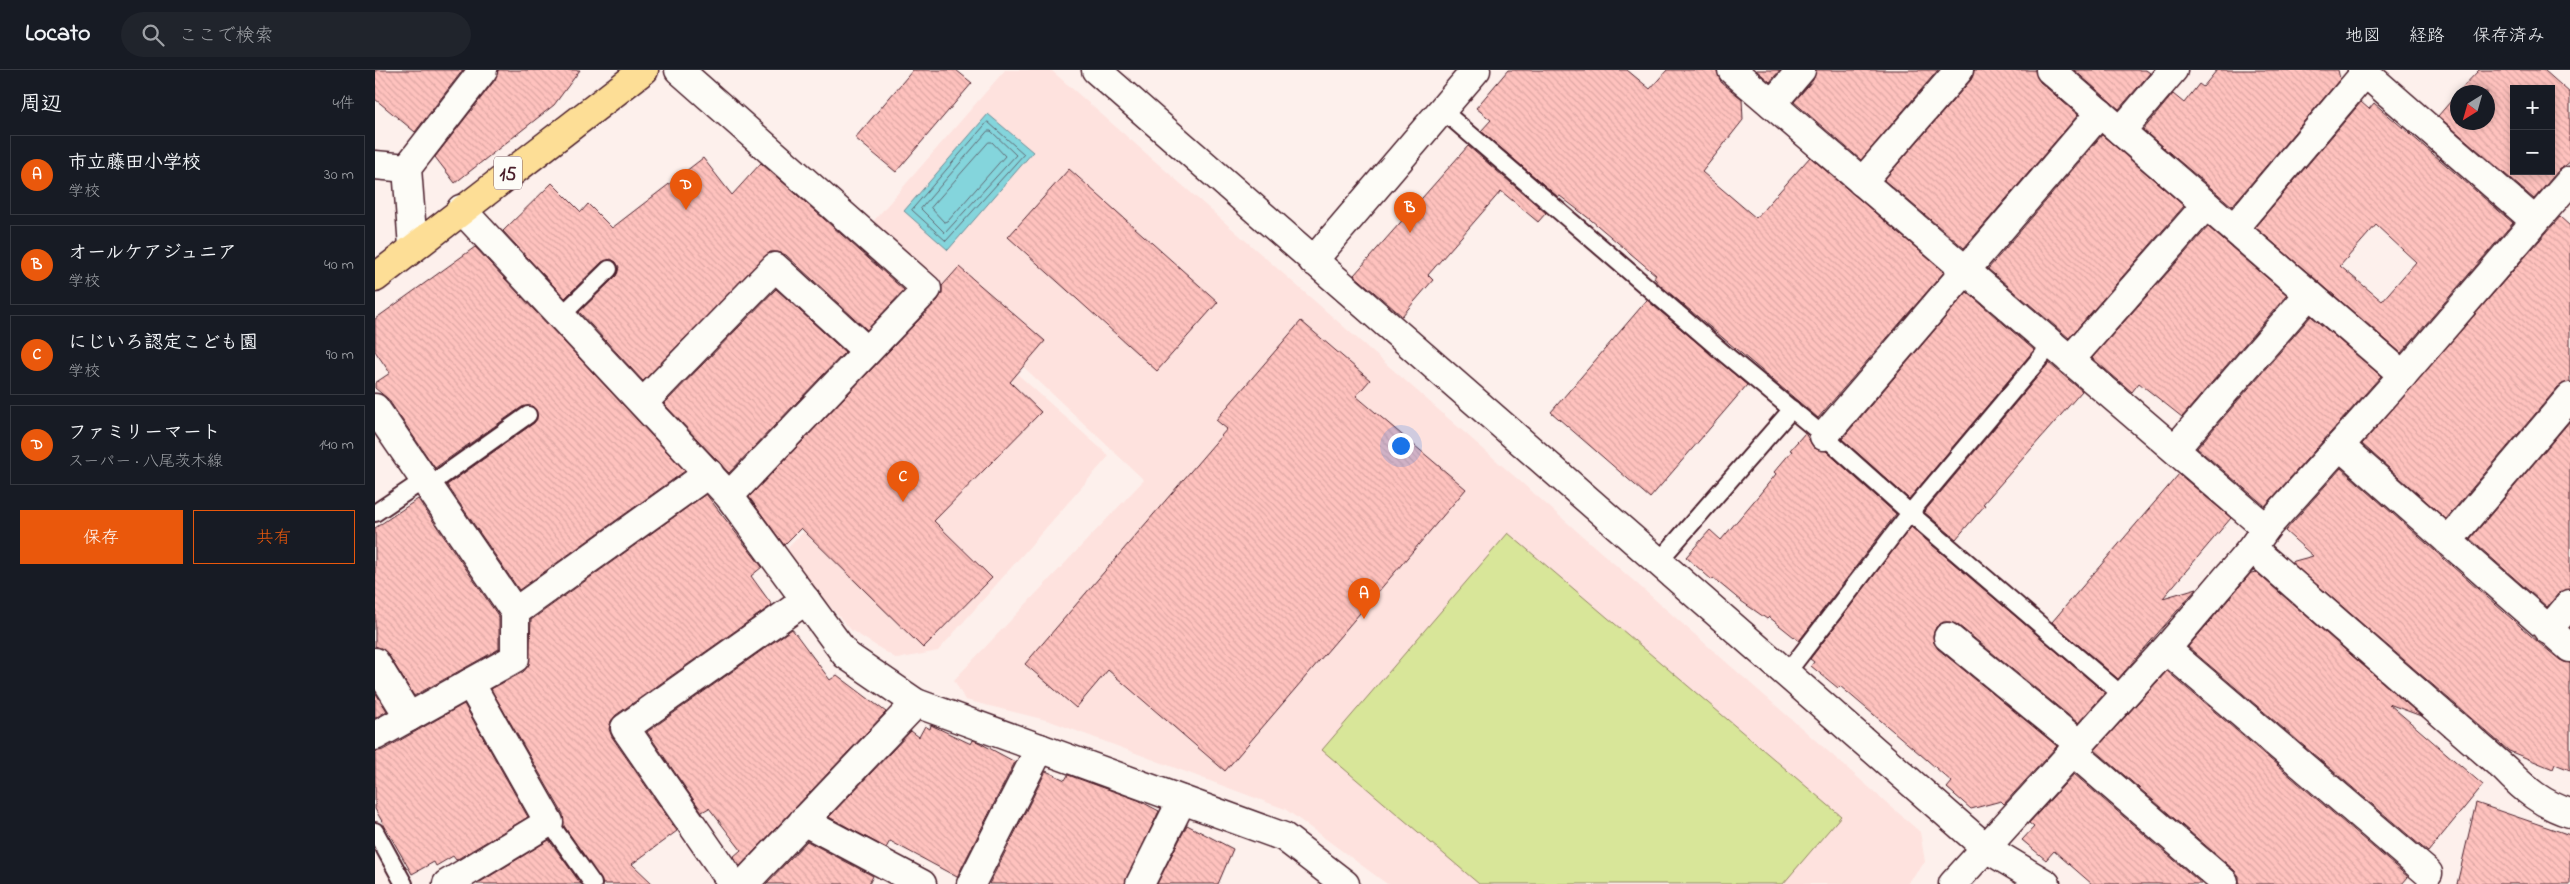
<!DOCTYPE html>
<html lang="ja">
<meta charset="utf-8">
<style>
body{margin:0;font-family:"Indie Flower","Klee One",sans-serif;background:#20242c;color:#f1f3f6}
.controls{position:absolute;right:15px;top:15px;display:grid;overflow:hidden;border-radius:0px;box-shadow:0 2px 8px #0003}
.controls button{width:45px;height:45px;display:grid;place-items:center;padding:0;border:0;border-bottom:1px solid #363941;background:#171b24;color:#f1f3f6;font:25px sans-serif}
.compass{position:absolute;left:2075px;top:15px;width:45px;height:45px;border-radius:50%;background:#171b24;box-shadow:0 2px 8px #0003;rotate:217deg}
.you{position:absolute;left:1025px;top:375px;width:18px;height:18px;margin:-12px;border:4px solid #fff;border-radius:50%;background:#1a73e8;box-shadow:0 0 0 8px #1a73e833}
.badge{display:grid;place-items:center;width:32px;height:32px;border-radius:50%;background:#ea580c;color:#fff;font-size:16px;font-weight:700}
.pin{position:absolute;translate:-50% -41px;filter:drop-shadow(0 1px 2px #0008)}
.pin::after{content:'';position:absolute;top:26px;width:18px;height:15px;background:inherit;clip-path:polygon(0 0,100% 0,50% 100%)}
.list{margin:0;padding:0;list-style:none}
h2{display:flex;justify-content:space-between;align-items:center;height:65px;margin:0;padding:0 20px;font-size:21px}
h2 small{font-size:16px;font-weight:400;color:#9ea1a6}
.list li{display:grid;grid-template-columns:32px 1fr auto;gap:15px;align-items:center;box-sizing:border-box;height:80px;margin:0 10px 10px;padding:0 10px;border:1px solid #363941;border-radius:0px}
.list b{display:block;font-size:19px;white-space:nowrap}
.list p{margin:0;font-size:16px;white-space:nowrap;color:#9ea1a6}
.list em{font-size:16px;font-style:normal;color:#9ea1a6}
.actions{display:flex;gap:10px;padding:15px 20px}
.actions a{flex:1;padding:11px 0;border:1px solid #ea580c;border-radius:0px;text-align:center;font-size:18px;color:#ea580c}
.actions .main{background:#ea580c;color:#fff}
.icon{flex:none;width:28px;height:28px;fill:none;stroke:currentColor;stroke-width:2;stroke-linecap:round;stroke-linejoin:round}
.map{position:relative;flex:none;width:2195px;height:814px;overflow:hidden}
header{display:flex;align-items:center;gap:30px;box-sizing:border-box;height:70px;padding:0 25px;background:#171b24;border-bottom:1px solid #363941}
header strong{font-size:24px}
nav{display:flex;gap:28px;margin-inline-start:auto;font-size:18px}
.search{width:350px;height:45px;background:#20242c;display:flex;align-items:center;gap:12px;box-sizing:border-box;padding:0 18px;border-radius:28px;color:#9ea1a6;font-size:19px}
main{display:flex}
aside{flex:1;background:#171b24}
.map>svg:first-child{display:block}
</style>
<header>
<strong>Locato</strong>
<div class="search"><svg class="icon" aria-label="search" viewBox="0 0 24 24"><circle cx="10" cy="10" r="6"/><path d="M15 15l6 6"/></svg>ここで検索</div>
<nav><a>地図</a><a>経路</a><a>保存済み</a></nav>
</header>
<main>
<aside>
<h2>周辺<small>4件</small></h2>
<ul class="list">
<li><span class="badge">A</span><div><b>市立藤田小学校</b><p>学校</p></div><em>30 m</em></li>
<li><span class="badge">B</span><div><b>オールケアジュニア</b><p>学校</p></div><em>40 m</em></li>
<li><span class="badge">C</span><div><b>にじいろ認定こども園</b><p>学校</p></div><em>90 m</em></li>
<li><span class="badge">D</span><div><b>ファミリーマート</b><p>スーパー · 八尾茨木線</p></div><em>140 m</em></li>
</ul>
<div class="actions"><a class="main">保存</a><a>共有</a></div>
</aside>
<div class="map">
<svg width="2195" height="814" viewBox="0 0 2195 814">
<defs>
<pattern id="building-back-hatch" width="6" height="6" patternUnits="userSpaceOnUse" patternTransform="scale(1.25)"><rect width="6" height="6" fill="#ffc2be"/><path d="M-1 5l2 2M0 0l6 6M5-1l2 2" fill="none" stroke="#dca6a3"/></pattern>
</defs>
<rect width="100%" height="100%" fill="#fdf0ec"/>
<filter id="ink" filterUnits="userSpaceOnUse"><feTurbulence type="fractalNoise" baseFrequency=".02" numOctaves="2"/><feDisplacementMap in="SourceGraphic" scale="10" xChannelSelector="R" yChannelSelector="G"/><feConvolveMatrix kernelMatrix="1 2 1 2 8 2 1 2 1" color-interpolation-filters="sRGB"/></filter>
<g filter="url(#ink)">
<g fill="#fee2de">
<polygon points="630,0 676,0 1545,762 1550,792 1532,814 1012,814 910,739 675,651 590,630 579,610 769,410 496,154"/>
<polygon points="610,275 734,386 563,581 522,589 476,560 408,483"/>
</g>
<polygon fill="#d8e699" stroke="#918262" points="1133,463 1466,746 1408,814 1104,814 947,680"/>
<polygon fill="#84d5dc" stroke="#6d8c95" points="613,44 658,82 573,180 529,141"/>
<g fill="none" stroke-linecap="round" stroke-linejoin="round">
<g stroke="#616872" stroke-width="1">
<polygon points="613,52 649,84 571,171 537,140"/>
<polygon points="613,61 616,61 641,85 570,163 546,139"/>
<polygon points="614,72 617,72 630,86 573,151 569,152 556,138"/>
</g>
</g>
<g fill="url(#building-back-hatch)" stroke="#4a1f2b" fill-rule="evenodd">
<polygon points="0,0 88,0 40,62 0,29"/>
<polygon points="123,0 205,0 179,35 80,113 60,87 120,10"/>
<polygon points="538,0 581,0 597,13 521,102 480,68"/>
<polygon points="1133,0 1252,0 1275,19 1292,0 1342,0 1346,12 1367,29 1368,50 1327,102 1381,148 1435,87 1569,202 1443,348 1285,215 1279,208 1281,205 1216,150 1185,126 1183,127 1106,61 1116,50 1101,38"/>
<polygon points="1381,0 1405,0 1395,12"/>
<polygon points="1441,0 1563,0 1486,90 1419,32 1438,10"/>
<polygon points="1599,0 1660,0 1665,12 1703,45 1589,178 1509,110 1596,10"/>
<polygon points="1699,0 1771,0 1775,3 1744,39"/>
<polygon points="1842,0 1963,0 1965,9 1857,136 1768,60 1798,24 1809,33 1824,14 1828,17"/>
<path d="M2104,0H2169L2195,23V92L2183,101L2159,129L2063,46L2082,24V52H2112V22H2083ZM2139,19H2176V101H2139Z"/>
<path d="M1986,32L1994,39L1999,33L2138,153L2026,283L1880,157ZM2001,155L2041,192L2007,231L1965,196Z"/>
<polygon points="1727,65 1809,136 1694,268 1613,199"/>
<polygon points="1093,76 1171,143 1163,152 1126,121 1053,205 1058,210 1027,246 979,205"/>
<polygon points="328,88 357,125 386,93 529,220 492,260 411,185 403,182 395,182 268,311 204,242 241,206 244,197 241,192 236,189 227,192 190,228 128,161 177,113 206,142 213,134 237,158"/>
<polygon points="694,99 843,232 782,301 633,167"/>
<polygon points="2185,147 2195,156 2195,312 2183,317 2071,449 1987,374"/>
<polygon points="1833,157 1912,225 1807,347 1764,313 1757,322 1717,288"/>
<polygon points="100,177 310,401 144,520 72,415 159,353 162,349 161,340 157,336 147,337 60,398 13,329 0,318 0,313 15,303 0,281 0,249"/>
<polygon points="584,197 670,271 635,312 666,342 559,451 617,508 548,578 426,458 409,475 374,427 563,230 567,223 567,216"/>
<polygon points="401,219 470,282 354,403 289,334"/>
<polygon points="1592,222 1659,280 1534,429 1467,369"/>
<polygon points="1272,230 1372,315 1275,428 1176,342"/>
<polygon points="1936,246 2006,306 1890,436 1822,378"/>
<polygon points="926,251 995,310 981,326 1091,419 850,701 733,600 701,638 650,594 852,359 841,350"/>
<polygon points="1674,293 1707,321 1608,434 1610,435 1581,469 1549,442"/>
<polygon points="2195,351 2195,519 2183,524 2172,537 2095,469"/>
<polygon points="1430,363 1439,378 1451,381 1521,444 1424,571 1394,547 1392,549 1366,531 1338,508 1337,510 1311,487 1335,460 1346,470 1384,425 1401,404 1399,402 1417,381 1415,380"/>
<polygon points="1966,398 2163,572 2185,590 2195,593 2195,700 2180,694 2178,699 2134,681 1916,492 1938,486 1910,461"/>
<polygon points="1804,404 1856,448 1788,528 1822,518 1743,609 1677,552"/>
<polygon points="331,424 387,497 376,506 397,535 241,645 236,651 234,659 237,667 302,761 257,794 278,814 228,814 189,756 188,744 116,619 148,602 154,595 156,550"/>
<polygon points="43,429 124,547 124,579 39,626 13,584 8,579 0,576 0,458"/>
<polygon points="1536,457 1730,623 1703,653 1583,555 1575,552 1568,552 1561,557 1558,565 1559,573 1563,579 1682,676 1629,734 1626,731 1596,739 1572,718 1577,712 1552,690 1465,616 1463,618 1436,596 1439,592 1435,589"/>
<polygon points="1881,502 2046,646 2014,634 2108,715 2053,782 1813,577 1876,503"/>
<polygon points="417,559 455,610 462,605 511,642 365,796 358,787 366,780 334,738 327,742 272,662"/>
<polygon points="1792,601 2033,807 2027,814 1864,814 1864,806 1859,800 1720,680"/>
<polygon points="0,622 12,641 0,648"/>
<polygon points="89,634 153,747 81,790 78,786 61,796 59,792 37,804 0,739 0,682 8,680"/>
<polygon points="556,655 596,674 598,670 603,672 640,692 582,807 515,771 511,778 454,747 536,661 544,667 550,656 555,659"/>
<polygon points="671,701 690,710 693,705 763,730 784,741 750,814 614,814"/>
<polygon points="1699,704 1827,814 1717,814 1679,781 1671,790 1647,770 1659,757 1654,753"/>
<polygon points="2101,733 2195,765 2195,814 2082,814"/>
<polygon points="812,755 858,779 843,814 782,814"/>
<polygon points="174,770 206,814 102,814"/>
<polygon points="432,771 498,806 494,814 391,814"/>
</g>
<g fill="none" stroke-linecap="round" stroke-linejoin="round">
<g stroke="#4a1f2b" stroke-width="20">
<g id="service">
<polyline points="1067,40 1351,285 1449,366 1535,443 1747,625"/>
<polyline points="186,246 234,199"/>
<polyline points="53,416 153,345"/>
<polyline points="0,443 49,410"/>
<polyline points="1284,491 1417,339"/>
<polyline points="1411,604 1535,443 1677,274"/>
<polyline points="174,752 218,814"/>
<polyline points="0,761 29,814"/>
</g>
</g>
<g stroke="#4a1f2b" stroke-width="31">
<g id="minor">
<polyline points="304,0 552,219 354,426"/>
<polyline points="1357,0 1891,458"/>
<polyline points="1675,0 2028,305"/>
<polyline points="1987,0 2160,151"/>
<polyline points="1397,34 1426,0"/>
<polyline points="1746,61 1798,0"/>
<polyline points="0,95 32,98"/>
<polyline points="1487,112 1584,0"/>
<polyline points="86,139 354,426 471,585 541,633 909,767 970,814"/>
<polyline points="1859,158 1990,3"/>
<polyline points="38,177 32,98 108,0"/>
<polyline points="938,191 1101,0"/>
<polyline points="1695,290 1831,135"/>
<polyline points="268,333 400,197 492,281"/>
<polyline points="0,338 140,542 140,588 0,666"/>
<polyline points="1449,366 1725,43"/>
<polyline points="1965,376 2195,578"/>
<polyline points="1800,379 1934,224"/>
<polyline points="2073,471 2195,327"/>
<path d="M1877,478L2130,699C2149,719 2168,735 2195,743"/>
<polyline points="140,542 334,403"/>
<polyline points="2173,560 2195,534"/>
<polyline points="1573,567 1704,674"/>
<polyline points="1791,579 2053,803"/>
<polyline points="0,592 34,647"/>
<polyline points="1697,681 1849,812"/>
<polyline points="428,751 547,814"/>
<polyline points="72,814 174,752 95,613"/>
<polyline points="358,814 250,658 431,530"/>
<polyline points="369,814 541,633"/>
<polyline points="596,814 665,678"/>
<polyline points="765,814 807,730"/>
<polyline points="1578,814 1791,579 1877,478 1891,458 2028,305 2195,111"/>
</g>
</g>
<g stroke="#4a1f2b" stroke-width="31">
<polyline id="tertiary" points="721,0 1611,778 1671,814"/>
</g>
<g stroke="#4a1f2b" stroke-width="31">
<polyline id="primary" points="0,208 269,0"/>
</g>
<use href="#service" stroke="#fdfcf7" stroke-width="16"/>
<use href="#minor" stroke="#fdfcf7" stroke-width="28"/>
<use href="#tertiary" stroke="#fdfcf7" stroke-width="28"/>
<use href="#primary" stroke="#fdde96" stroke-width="28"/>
</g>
</g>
<g text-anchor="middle" stroke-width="4" stroke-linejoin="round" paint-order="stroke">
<rect fill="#fdfcf7" stroke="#806168" stroke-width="1" x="119" y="86.5" width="28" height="33" rx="4"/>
<g font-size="19" font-weight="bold" fill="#4a1f2b">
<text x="133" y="110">15</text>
</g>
</g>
</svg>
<div class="controls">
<button>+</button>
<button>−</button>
</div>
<svg class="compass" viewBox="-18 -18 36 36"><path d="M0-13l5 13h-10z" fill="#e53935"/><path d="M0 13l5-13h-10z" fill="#9ea1a6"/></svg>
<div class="you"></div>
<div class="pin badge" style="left:989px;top:549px">A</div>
<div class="pin badge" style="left:1035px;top:163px">B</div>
<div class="pin badge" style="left:528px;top:432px">C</div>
<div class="pin badge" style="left:311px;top:140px">D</div>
</div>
</main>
